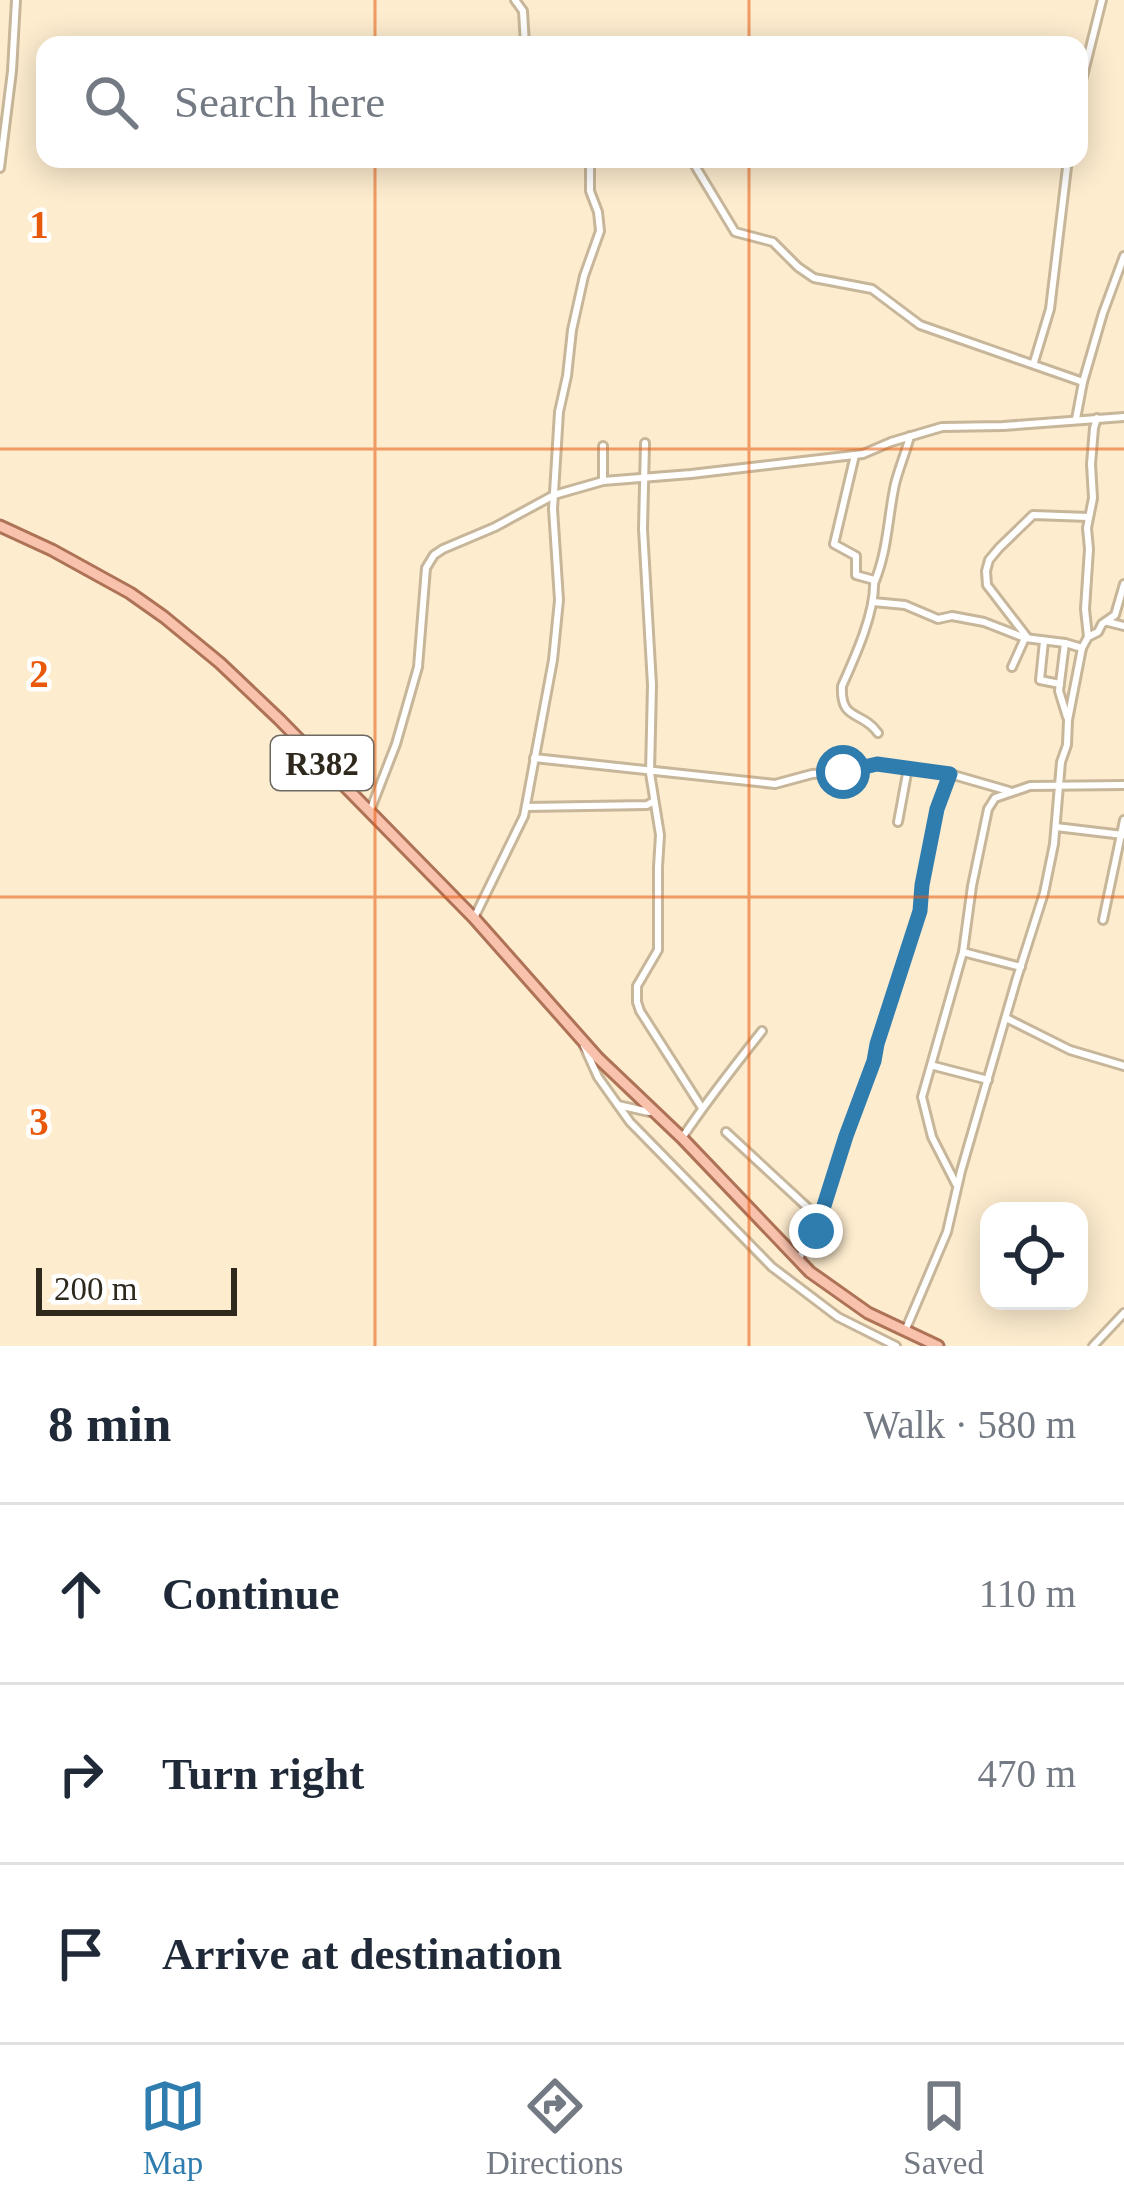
<!DOCTYPE html>
<meta charset="utf-8">
<style>
body{margin:0;font-family:"Times New Roman",serif;background:#f2f2f3;color:#1f2937}
.controls{position:absolute;right:36px;bottom:36px;display:grid;overflow:hidden;border-radius:24px;box-shadow:0 6px 30px #0003}
.controls button{width:108px;height:108px;display:grid;place-items:center;padding:0;border:0;border-bottom:3px solid #e0e1e3;background:#fff;color:#1f2937;font:60px sans-serif}
.scale{position:absolute;left:36px;bottom:30px;width:201px;box-sizing:border-box;padding-left:12px;border:6px solid #2f291d;border-top:0;font-size:33px;line-height:42px;white-space:nowrap;color:#2f291d;-webkit-text-stroke:9px #fff;paint-order:stroke}
.stop{position:absolute;width:36px;height:36px;margin:-27px;border:9px solid #2f7caf;border-radius:50%;background:#fff}
.stop.end{background:#2f7caf;border-color:#fff;box-shadow:0 3px 12px #0008}
.list{margin:0;padding:0;list-style:none}
h2{display:flex;justify-content:space-between;align-items:center;height:156px;margin:0;padding:0 48px;font-size:51px}
h2 small{font-size:39px;font-weight:400;color:#747a83}
.list li{display:grid;grid-template-columns:78px 1fr auto;gap:36px;align-items:center;box-sizing:border-box;height:180px;padding:0 48px;border-top:3px solid #e0e1e3}
.list b{display:block;font-size:45px;white-space:nowrap}
.list em{font-size:39px;font-style:normal;color:#747a83}
.icon{flex:none;width:66px;height:66px;fill:none;stroke:currentColor;stroke-width:2;stroke-linecap:round;stroke-linejoin:round}
.map{position:relative;flex:none;width:1124px;height:1346px;overflow:hidden}
.search{position:absolute;background:#fff;box-shadow:0 6px 30px #0003;left:36px;right:36px;top:36px;height:132px;display:flex;align-items:center;gap:30px;box-sizing:border-box;padding:0 42px;border-radius:24px;color:#747a83;font-size:45px}
.sheet{height:696px;background:#fff}
nav{display:flex;justify-content:space-around;align-items:center;box-sizing:border-box;height:168px;border-top:3px solid #e0e1e3;background:#fff;font-size:33px;color:#747a83}
nav a{display:grid;justify-items:center;gap:6px}
nav .on{color:#2f7caf}
.map>svg:first-child{display:block}
</style>
<div class="map">
<svg width="1124" height="1346" viewBox="0 0 1124 1346">
<rect width="100%" height="100%" fill="#fdecce"/>
<g fill="none" stroke-linecap="round" stroke-linejoin="round">
<g stroke="#c7b699" stroke-width="12">
<g id="minor">
<polyline points="515,0 523,11 525,45"/>
<polyline points="1079,92 1102,0"/>
<polyline points="691,159 735,232 773,242 798,267 814,278 872,289 920,325 1083,382"/>
<polyline points="0,168 12,71 16,0"/>
<polyline points="1034,362 1050,309 1068,159"/>
<polyline points="1076,419 1083,382 1103,313 1124,256"/>
<polyline points="645,443 643,529 652,685 650,773 660,835 658,867 658,950 637,986 637,1002 640,1011 702,1108"/>
<path d="M855,455L834,544L856,556V575L874,580C876,611 855,657 842,686C840,722 862,710 878,733"/>
<polyline points="603,481 603,446"/>
<path d="M875,581C888,549 888,516 895,484C899,468 906,452 910,436"/>
<polyline points="873,602 905,605 938,619 952,616 984,622 1025,638 1065,643 1082,648"/>
<polyline points="1108,622 1124,626"/>
<polyline points="1027,637 987,585 986,571 989,560 999,548 1033,515 1089,517"/>
<polyline points="1088,637 1085,609 1089,549 1087,528 1093,498 1091,464 1094,428 1097,418"/>
<polyline points="1044,641 1040,680 1060,684"/>
<polyline points="1065,643 1059,691 1067,717"/>
<polyline points="1012,667 1025,638"/>
<polyline points="534,758 775,784 812,774 843,772 877,764 950,774 1009,791"/>
<polyline points="527,807 647,805 654,801"/>
<polyline points="370,811 396,744 418,667 426,568 434,555 443,549 495,527 554,495 603,481 691,474 863,454 891,442 942,427 1003,426 1124,417"/>
<polyline points="898,822 908,768"/>
<polyline points="1056,827 1123,835"/>
<polyline points="474,918 524,816 553,660 559,600 553,509 559,412 567,376 572,330 584,276 600,231 598,212 590,191 590,159"/>
<polyline points="1103,920 1124,820"/>
<polyline points="963,952 1021,967"/>
<polyline points="1006,1018 1070,1050 1124,1066"/>
<polyline points="584,1046 598,1077 630,1122 772,1267 838,1317 896,1346"/>
<polyline points="934,1066 988,1080"/>
<polyline points="618,1105 649,1112"/>
<polyline points="726,1132 821,1220"/>
<path d="M682,1138C706,1102 735,1065 762,1031"/>
<polyline points="956,1184 932,1137 922,1097 963,952 972,886 988,809 995,798 1030,786 1124,785"/>
<polyline points="798,1260 821,1220 837,1161 874,1061 877,1044 920,911 923,878 936,809 950,774"/>
<polyline points="905,1331 947,1232 961,1171 1016,981 1044,893 1054,844 1061,762 1067,745 1068,720 1082,648 1088,637 1098,632 1102,624 1115,615 1124,584"/>
<polyline points="1093,1346 1124,1313"/>
</g>
</g>
<g stroke="#ae7257" stroke-width="15">
<polyline id="primary" points="0,526 52,550 130,593 164,617 220,663 280,720 474,918 598,1058 682,1138 810,1272 868,1313 938,1346"/>
</g>
<use href="#minor" stroke="#fff" stroke-width="6"/>
<use href="#primary" stroke="#f8c2ad" stroke-width="9"/>
</g>
<g fill="none" stroke-linecap="round" stroke-linejoin="round">
<polyline stroke="#2f7caf" stroke-width="15" points="816,1231 846,1136 874,1061 877,1044 920,911 922,885 937,809 950,774 877,764 843,772"/>
</g>
<path fill="none" stroke="#e8590c" stroke-width="3" stroke-opacity="0.55" d="M375,0V45M749,0V45M375,159V1346M749,159V1346M0,449H1124M0,897H1124"/>
<g text-anchor="middle" stroke-width="9" stroke-linejoin="round" paint-order="stroke">
<rect fill="#fff" stroke="#6d6961" stroke-width="3" x="271" y="736" width="102" height="54" rx="9"/>
<g font-size="33" font-weight="bold" fill="#2f291d">
<text x="322" y="775">R382</text>
</g>
</g>
<g font-size="39" text-anchor="middle" font-weight="bold" fill="#e8590c" stroke="#fff" stroke-width="9" stroke-linejoin="round" paint-order="stroke">
<text x="39" y="238">1</text>
<text x="39" y="687">2</text>
<text x="39" y="1135">3</text>
</g>
</svg>
<div class="controls">
<button><svg class="icon" aria-label="locate" viewBox="0 0 24 24"><circle cx="12" cy="12" r="6"/><path d="M12 2v4M12 18v4M2 12h4M18 12h4"/></svg></button>
</div>
<div class="scale">200 m</div>
<div class="stop" style="left:843px;top:772px"></div>
<div class="stop end" style="left:816px;top:1231px"></div>
<div class="search"><svg class="icon" aria-label="search" viewBox="0 0 24 24"><circle cx="10" cy="10" r="6"/><path d="M15 15l6 6"/></svg>Search here</div>
</div>
<section class="sheet">
<h2>8 min<small>Walk · 580 m</small></h2>
<ul class="list">
<li><svg class="icon" aria-label="ahead" viewBox="0 0 24 24"><path d="M12 20V5M6 11l6-6 6 6"/></svg><div><b>Continue</b></div><em>110 m</em></li>
<li><svg class="icon" aria-label="right" viewBox="0 0 24 24"><path d="M7 20v-9h11M14 6l5 5-5 5"/></svg><div><b>Turn right</b></div><em>470 m</em></li>
<li><svg class="icon" aria-label="arrive" viewBox="0 0 24 24"><path d="M6 21V4h12l-3 4 3 4H6"/></svg><div><b>Arrive at destination</b></div></li>
</ul>
</section>
<nav>
<a class="on"><svg class="icon" aria-label="map" viewBox="0 0 24 24"><path d="M3 6l6-2 6 2 6-2v14l-6 2-6-2-6 2zM9 4v14M15 6v14"/></svg>Map</a>
<a><svg class="icon" aria-label="directions" viewBox="0 0 24 24"><path d="M12 3l9 9-9 9-9-9zM9 14v-3h6M13 9l2 2-2 2"/></svg>Directions</a>
<a><svg class="icon" aria-label="saved" viewBox="0 0 24 24"><path d="M7 4h10v16l-5-4-5 4z"/></svg>Saved</a>
</nav>
